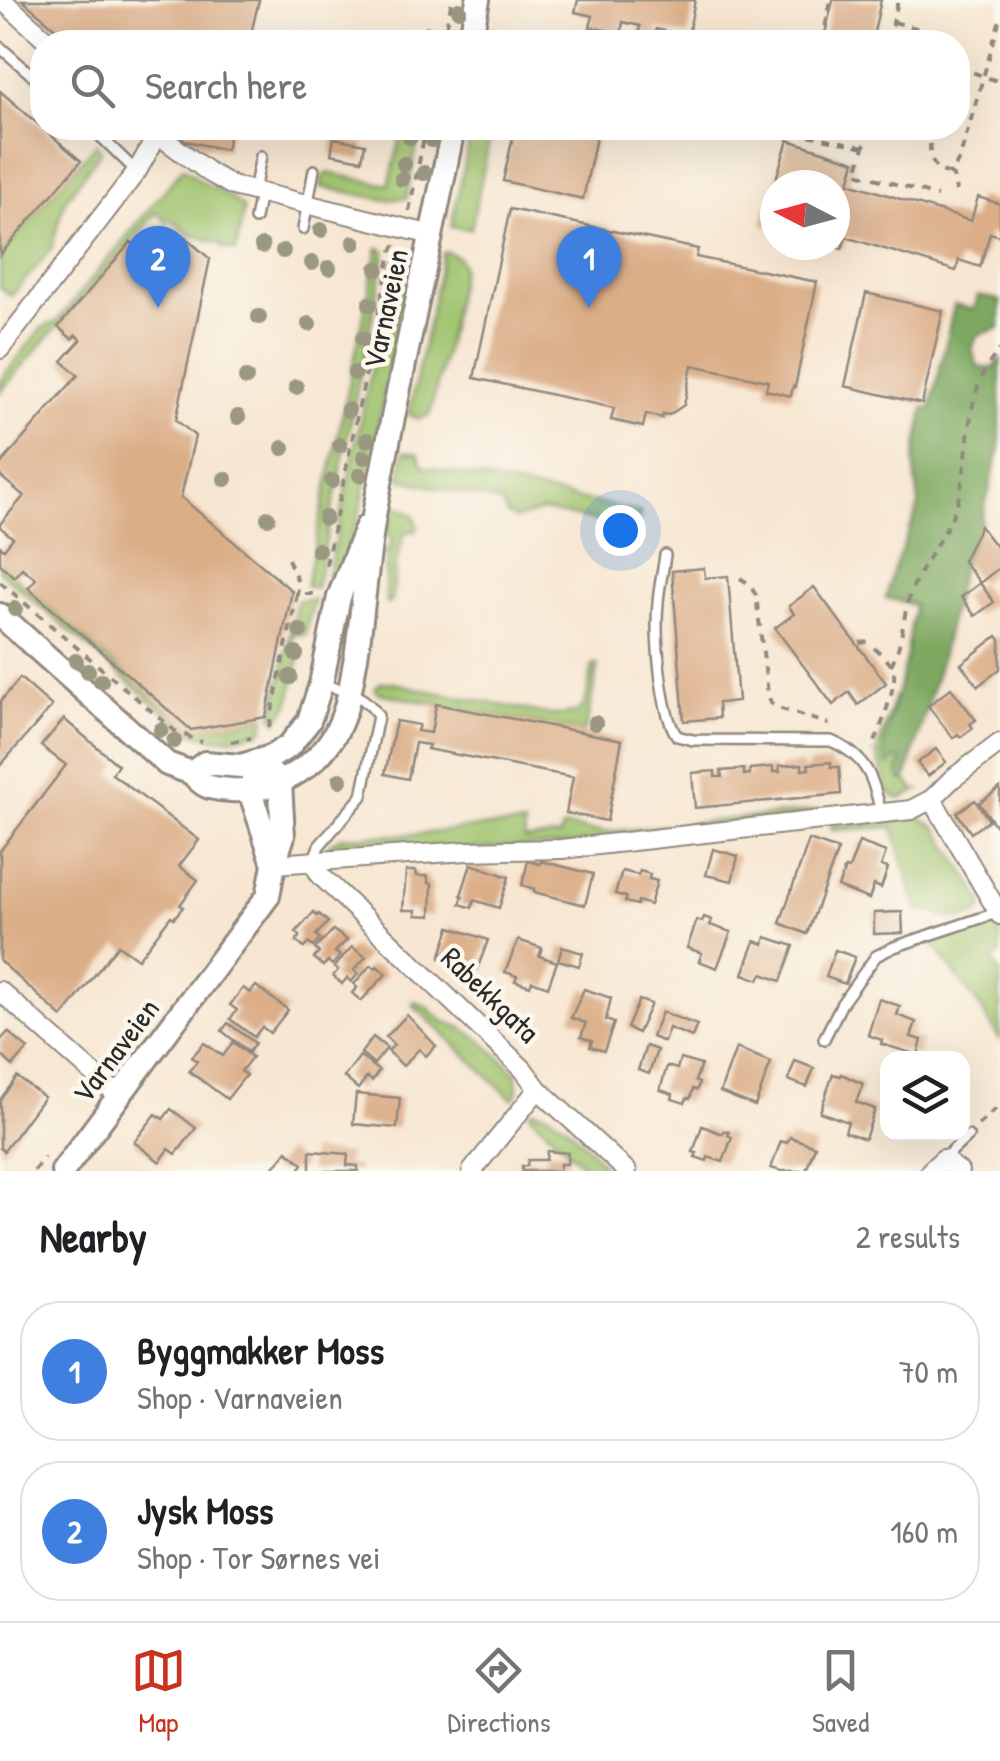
<!DOCTYPE html>
<meta charset="utf-8">
<style>
body{margin:0;font-family:"Patrick Hand",sans-serif;background:#f2f2f2;color:#202124}
.controls{position:absolute;right:30px;bottom:30px;display:grid;overflow:hidden;border-radius:20px;box-shadow:0 10px 40px #0002}
.controls button{width:90px;height:90px;display:grid;place-items:center;padding:0;border:0;border-bottom:2px solid #e0e0e0;background:#fff;color:#202124;font:50px sans-serif}
.compass{position:absolute;left:760px;top:170px;width:90px;height:90px;border-radius:50%;background:#fff;box-shadow:0 10px 40px #0002;rotate:276deg}
.you{position:absolute;left:620px;top:530px;width:35px;height:35px;margin:-25px;border:8px solid #fff;border-radius:50%;background:#1a73e8;box-shadow:0 0 0 15px #1a73e833}
.badge{display:grid;place-items:center;width:65px;height:65px;border-radius:50%;background:#c8321e;color:#fff;font-size:32px;font-weight:700}
.pin{position:absolute;translate:-50% -82px;filter:drop-shadow(0 2px 5px #0008)}
.pin::after{content:'';position:absolute;top:52px;width:35px;height:30px;background:inherit;clip-path:polygon(0 0,100% 0,50% 100%)}
.list{margin:0;padding:0;list-style:none}
h2{display:flex;justify-content:space-between;align-items:center;height:130px;margin:0;padding:0 40px;font-size:42px}
h2 small{font-size:32px;font-weight:400;color:#757577}
.list li{display:grid;grid-template-columns:65px 1fr auto;gap:30px;align-items:center;box-sizing:border-box;height:140px;margin:0 20px 20px;padding:0 20px;border:2px solid #e0e0e0;border-radius:40px}
.list b{display:block;font-size:38px;white-space:nowrap}
.list p{margin:0;font-size:32px;white-space:nowrap;color:#757577}
.list em{font-size:32px;font-style:normal;color:#757577}
.icon{flex:none;width:55px;height:55px;fill:none;stroke:currentColor;stroke-width:2;stroke-linecap:round;stroke-linejoin:round}
.map{position:relative;flex:none;width:1000px;height:1171px;overflow:hidden}
.search{position:absolute;background:#fff;box-shadow:0 10px 40px #0002;left:30px;right:30px;top:30px;height:110px;display:flex;align-items:center;gap:25px;box-sizing:border-box;padding:0 35px;border-radius:40px;color:#757577;font-size:38px}
.sheet{height:450px;background:#fff}
nav{display:flex;justify-content:space-around;align-items:center;box-sizing:border-box;height:140px;border-top:2px solid #e0e0e0;background:#fff;font-size:28px;color:#757577}
nav a{display:grid;justify-items:center;gap:5px}
nav .on{color:#c8321e}
.map>svg:first-child{display:block}
</style>
<div class="map">
<svg width="1000" height="1171" viewBox="0 0 1000 1171">
<rect width="100%" height="100%" fill="#fbf7ec"/>
<filter id="ink" filterUnits="userSpaceOnUse"><feTurbulence type="fractalNoise" baseFrequency=".01" numOctaves="2"/><feDisplacementMap in="SourceGraphic" scale="20" xChannelSelector="R" yChannelSelector="G"/><feConvolveMatrix kernelMatrix="1 2 1 2 8 2 1 2 1" color-interpolation-filters="sRGB"/></filter>
<filter id="wash" filterUnits="userSpaceOnUse"><feTurbulence type="fractalNoise" baseFrequency=".0048" numOctaves="4" result="noise"/><feDisplacementMap in="SourceGraphic" scale="40" xChannelSelector="R" yChannelSelector="G"/><feGaussianBlur stdDeviation="2.25" result="paint"/><feColorMatrix in="noise" values="0 0 0 0 0 0 0 0 0 0 0 0 0 0 0 0 0 1.4 0 .05"/><feComposite in="paint" operator="in"/></filter>
<g filter="url(#wash)">
<rect width="100%" height="100%" fill="#f7e6d1"/>
<g fill="#9ec26c" stroke="#64764c" stroke-width="2.5">
<polygon points="403,128 420,128 407,198 386,200 321,187 322,178 328,173 389,185"/>
<polygon points="472,128 492,128 471,229 451,227"/>
<polygon points="96,144 101,150 64,202 51,250 11,296 0,287 0,255"/>
<path d="M183,168C191,173 198,180 206,184C219,192 233,197 244,209L236,251L222,248V244L190,234L171,220L167,222L157,212L0,392L2,378L42,328L56,322Z"/>
<polygon points="378,248 385,251 383,265 316,588 306,586"/>
<path d="M448,252L458,257L462,265L446,347L430,414C423,419 416,420 409,414L443,253Z"/>
<polygon points="402,260 412,266 360,511 354,533 330,592 327,583 329,570 394,261"/>
<polygon points="404,451 419,454 422,465 426,467 640,512 640,519 626,517 624,526 543,511 516,519 507,515 502,504 488,499 403,480 400,477"/>
<path d="M395,506C408,510 420,516 417,531L405,532L396,563L392,601L388,604L386,602V550L390,551L392,538L387,536L392,507Z"/>
<path d="M0,564L191,730L266,717L263,730C228,740 220,742 186,731L0,572Z"/>
<polygon points="314,599 305,635 293,634 290,650 301,653 289,705 277,722 273,715 297,601"/>
<path d="M593,665H598L586,728L582,732L378,693L375,689L380,683L392,682L419,689L552,715C595,716 583,697 593,665Z"/>
<polygon points="895,695 891,721 884,742 897,758 902,759 898,772 903,781 906,779 914,790 918,790 902,799 894,797 888,791 876,753"/>
<polygon points="863,806 862,811 557,846 331,854 329,844 342,837 420,834 479,827 524,825 525,840 560,836 563,827 605,832"/>
<path d="M910,817H918L937,828L983,902L982,910C959,927 942,913 917,909L893,827L832,830L831,826Z"/>
<polygon points="988,925 1000,932 1000,954 993,960 1000,973 1000,1040 982,1010 930,940 977,926"/>
<polygon points="415,1002 426,1006 443,1021 462,1028 481,1040 517,1073 518,1091 515,1098 512,1099 412,1004"/>
<path d="M531,1110C563,1112 588,1148 608,1171H589L530,1114Z"/>
</g>
<path fill="#7ea860" stroke="#546a46" stroke-width="2.5" d="M978,296L1000,300V328L977,335L972,350L978,367L993,369L1000,359V447L980,526L963,561L941,658L906,779L903,781C896,775 899,768 902,760L897,758L888,765L884,756V742L905,664L914,605L886,598L892,574L919,506L914,462L924,408L931,409L954,305L974,309Z"/>
<g id="blocks">
<g fill="#dbae88">
<polygon points="22,0 259,0 249,42 72,42"/>
<polygon points="578,0 695,0 688,36 656,29 656,33 661,34 659,42 638,39 640,26 623,22 621,33 590,27 593,16 575,12"/>
<polygon points="833,0 881,0 872,42 823,42"/>
<polygon points="0,91 81,161 0,255"/>
<polygon points="170,128 231,128 226,150 186,141"/>
<polygon points="515,128 598,128 583,199 503,181"/>
<polygon points="334,138 365,144 362,160 331,154"/>
<polygon points="788,140 855,161 849,183 971,221 978,197 1000,204 1000,236 990,233 980,267 959,260 956,271 846,237 842,249 835,247 835,185 775,185 775,228 762,224"/>
<polygon points="510,209 698,249 696,257 817,282 795,387 793,386 791,396 766,390 768,381 692,365 684,405 669,415 663,414 662,418 646,414 643,427 611,420 614,408 474,378"/>
<polygon points="185,237 210,259 176,420 195,436 181,497 292,591 266,717 191,730 28,588 36,579 22,568 14,577 0,564 0,546 4,549 13,538 0,527 0,524 24,496 0,476 0,465 78,375 62,361 81,340 76,335 72,339 58,327 131,242 159,267"/>
<polygon points="866,293 943,311 922,404 845,386"/>
<polygon points="980,526 1000,552 1000,567 980,583 963,561"/>
<polygon points="704,568 705,578 728,576 738,701 718,703 719,718 684,721 672,571"/>
<polygon points="980,583 994,602 975,616 961,597"/>
<polygon points="814,587 886,683 858,705 849,692 833,705 775,628 794,614 789,606"/>
<polygon points="997,636 1000,640 1000,669 978,686 961,664"/>
<polygon points="20,678 52,706 0,766 0,702"/>
<polygon points="951,688 976,720 970,724 973,728 961,737 958,734 953,738 928,706"/>
<polygon points="436,704 622,740 607,821 566,813 573,777 427,749 429,745 415,743 408,779 385,774 396,721 419,725 417,731 431,733"/>
<polygon points="64,719 118,765 112,774 199,840 179,866 198,880 180,905 183,907 174,918 171,916 138,959 118,945 62,1017 0,961 0,851 66,765 41,746"/>
<polygon points="936,749 946,762 928,776 917,763"/>
<polygon points="831,762 831,767 839,767 841,794 695,808 692,773 715,771 715,777 722,777 721,771 744,769 744,775 750,774 750,769 773,767 773,772 780,772 779,766 802,764 802,770 809,769 808,764"/>
<polygon points="1000,788 1000,821 995,825 979,803"/>
<polygon points="975,800 989,820 971,833 957,813"/>
<polygon points="809,840 838,850 807,934 780,923"/>
<polygon points="859,842 886,852 881,866 888,868 881,888 874,885 869,899 838,887 845,868 849,869"/>
<polygon points="713,849 738,856 732,881 706,875"/>
<polygon points="528,861 540,864 541,861 593,874 585,905 534,892 534,889 522,885"/>
<polygon points="471,864 509,877 499,908 474,900 472,908 460,904 463,896 461,895"/>
<polygon points="406,871 416,871 417,876 428,876 428,883 432,883 431,916 416,915 416,910 403,910"/>
<polygon points="622,871 638,875 640,871 650,874 649,879 657,881 650,905 638,901 637,905 625,902 626,897 615,894"/>
<polygon points="314,912 317,916 319,914 328,922 316,935 320,939 313,947 309,943 304,948 296,941 300,936 296,932"/>
<polygon points="902,912 903,933 874,934 874,913"/>
<polygon points="704,917 712,920 710,925 731,932 717,968 699,961 702,953 687,948 697,920 702,922"/>
<polygon points="450,927 488,940 477,970 440,958"/>
<polygon points="333,930 347,940 335,952 340,956 332,965 328,961 323,966 314,958 319,953 315,949"/>
<polygon points="766,937 794,946 781,981 762,974 759,980 743,974 755,941 764,944"/>
<polygon points="518,940 542,948 539,956 557,962 548,987 532,981 530,986 515,981 517,976 505,972"/>
<polygon points="352,947 366,957 354,970 358,974 351,982 347,978 342,984 333,976 338,970 334,967"/>
<polygon points="562,947 583,953 579,966 558,960"/>
<polygon points="835,950 855,957 845,984 826,977"/>
<polygon points="371,965 375,968 377,966 386,974 361,1001 352,993 357,988 354,984"/>
<polygon points="256,986 288,1010 270,1033 262,1027 254,1037 230,1019 237,1010 230,1005 243,988 250,993"/>
<polygon points="584,989 611,998 606,1020 614,1023 604,1051 590,1047 592,1041 581,1037 586,1023 571,1018"/>
<polygon points="879,999 900,1006 897,1015 916,1022 911,1037 922,1040 918,1055 881,1044 882,1040 868,1035"/>
<polygon points="639,1000 651,1004 638,1033 627,1028"/>
<polygon points="662,1012 697,1025 692,1037 669,1028 664,1042 652,1037"/>
<polygon points="407,1015 436,1046 426,1056 419,1049 403,1066 388,1051 394,1045 386,1037"/>
<polygon points="228,1023 255,1043 249,1052 222,1031"/>
<polygon points="8,1032 28,1049 13,1066 0,1054 0,1041"/>
<polygon points="373,1037 387,1048 374,1064 361,1053"/>
<polygon points="233,1042 252,1057 241,1071 246,1075 227,1099 189,1071 197,1061 192,1057 204,1043 223,1056"/>
<polygon points="646,1046 657,1050 649,1074 638,1070"/>
<polygon points="736,1048 771,1062 755,1106 720,1092"/>
<polygon points="360,1056 379,1071 372,1081 367,1077 358,1089 344,1077"/>
<polygon points="680,1059 701,1065 695,1081 699,1083 697,1090 693,1089 690,1099 687,1098 685,1103 672,1099 673,1094 660,1090 667,1066 677,1069"/>
<polygon points="795,1061 814,1068 807,1087 788,1080"/>
<polygon points="833,1074 840,1076 841,1074 863,1084 856,1102 875,1109 865,1139 845,1132 848,1122 820,1112"/>
<polygon points="17,1077 44,1097 4,1151 0,1148 0,1100"/>
<polygon points="356,1094 400,1098 397,1128 353,1124"/>
<polygon points="171,1109 196,1128 176,1154 169,1149 160,1162 134,1142 156,1114 163,1119"/>
<polygon points="702,1126 723,1134 724,1131 729,1132 728,1135 732,1137 723,1162 708,1157 707,1161 695,1157 697,1153 693,1152"/>
<polygon points="790,1137 815,1146 806,1171 781,1171 771,1168 781,1141 787,1143"/>
<polygon points="287,1151 303,1164 298,1171 271,1171"/>
<polygon points="310,1151 348,1154 347,1165 358,1166 358,1171 310,1171"/>
<polygon points="547,1151 568,1153 567,1164 560,1164 559,1171 522,1171 522,1166 527,1166 528,1160 546,1160"/>
</g>
</g>
</g>
<g filter="url(#ink)">
<use href="#blocks" fill-opacity="0" stroke="#91887e" stroke-width="2.5"/>
<g fill="none" stroke-linecap="round" stroke-linejoin="round">
<g stroke="#91887e" stroke-width="14">
<g id="service">
<polyline points="0,47 42,84"/>
<polyline points="92,128 136,171"/>
<polyline points="254,191 261,156"/>
<polyline points="255,219 260,193"/>
<polyline points="303,229 314,170"/>
<path d="M665,555C663,571 659,587 658,603C655,633 660,712 677,736L693,740L831,741C866,756 874,778 881,814"/>
<path d="M313,861L319,846L362,796L378,716C366,695 346,691 324,685"/>
<polyline points="824,1039 842,1003 876,956 894,947 999,912"/>
<polyline points="943,1159 968,1136"/>
</g>
</g>
<g stroke="#91887e" stroke-width="22">
<g id="minor">
<polyline points="2,0 49,42"/>
<polyline points="149,128 210,173 233,186 432,235"/>
<polyline points="0,349 137,171 158,134"/>
<polyline points="932,799 1000,915"/>
<polyline points="312,862 321,876 523,1069 538,1089 627,1171"/>
<polyline points="274,864 467,851 562,849 911,810 932,799 952,779 1000,743"/>
<polyline points="0,991 120,1097"/>
<polyline points="472,1171 538,1089"/>
<polyline points="930,1171 943,1159 959,1171"/>
</g>
</g>
<g stroke="#91887e" stroke-width="28">
<g id="tertiary">
<polyline points="470,42 478,0"/>
<polyline points="0,615 167,764 192,773"/>
<path d="M192,773C205,789 211,788 231,790C279,793 327,762 343,716C350,698 352,677 356,657C364,605 367,551 377,499C400,375 429,252 453,128"/>
<polyline points="192,773 205,763 241,766 271,757 289,746 309,721 321,684 339,597 367,526"/>
<polyline points="63,1171 268,896 274,864 283,836 280,782 258,761 250,791 274,864"/>
</g>
</g>
<g stroke="#91887e" stroke-width="4" stroke-dasharray="8 8" stroke-linecap="butt">
<polyline points="894,22 924,30 928,36 928,42"/>
<polyline points="425,27 445,32"/>
<polyline points="443,42 452,0"/>
<polyline points="822,42 831,0"/>
<polyline points="889,42 898,0"/>
<polyline points="958,67 1000,82"/>
<polyline points="799,128 798,133 865,147"/>
<polyline points="869,128 857,173 937,196"/>
<path d="M931,128C930,146 926,170 949,173L954,169L960,157L1000,19"/>
<polyline points="949,173 953,176 956,191"/>
<polyline points="409,211 426,128"/>
<polyline points="288,559 299,584 297,594"/>
<polyline points="326,565 391,253 396,243"/>
<polyline points="740,578 748,583 756,595 768,694 771,703 778,708 829,724"/>
<polyline points="0,582 175,731 202,742"/>
<path d="M860,643L866,642C875,649 891,660 894,672C897,685 877,738 872,749"/>
<path d="M891,665C904,642 902,616 911,592C923,560 947,535 957,503C973,453 961,390 1000,350"/>
<polyline points="269,727 297,594 316,594"/>
<polyline points="231,742 251,738"/>
<polyline points="978,1125 1000,1105"/>
<polyline points="34,1171 44,1157"/>
</g>
<use href="#service" stroke="#fff" stroke-width="9"/>
<use href="#minor" stroke="#fff" stroke-width="18"/>
<use href="#tertiary" stroke="#fff" stroke-width="22"/>
</g>
<g fill="#9a9880">
<circle cx="459" cy="10" r="8"/>
<circle cx="410" cy="137" r="8"/>
<circle cx="432" cy="140" r="8"/>
<circle cx="404" cy="164" r="8"/>
<circle cx="424" cy="173" r="8"/>
<circle cx="402" cy="179" r="8"/>
<circle cx="321" cy="230" r="8"/>
<circle cx="354" cy="243" r="8"/>
<circle cx="262" cy="246" r="8"/>
<circle cx="283" cy="251" r="8"/>
<circle cx="312" cy="263" r="8"/>
<circle cx="329" cy="268" r="8"/>
<circle cx="377" cy="269" r="8"/>
<circle cx="400" cy="287" r="8"/>
<circle cx="370" cy="304" r="8"/>
<circle cx="259" cy="317" r="8"/>
<circle cx="395" cy="319" r="8"/>
<circle cx="309" cy="324" r="8"/>
<circle cx="363" cy="339" r="8"/>
<circle cx="355" cy="373" r="8"/>
<circle cx="246" cy="378" r="8"/>
<circle cx="296" cy="387" r="8"/>
<circle cx="348" cy="410" r="8"/>
<circle cx="238" cy="417" r="8"/>
<circle cx="367" cy="440" r="8"/>
<circle cx="340" cy="445" r="8"/>
<circle cx="283" cy="448" r="8"/>
<circle cx="364" cy="457" r="8"/>
<circle cx="360" cy="475" r="8"/>
<circle cx="225" cy="479" r="8"/>
<circle cx="332" cy="481" r="8"/>
<circle cx="268" cy="518" r="8"/>
<circle cx="325" cy="518" r="8"/>
<circle cx="318" cy="550" r="8"/>
<circle cx="15" cy="609" r="8"/>
<circle cx="300" cy="631" r="8"/>
<circle cx="296" cy="654" r="8"/>
<circle cx="76" cy="661" r="8"/>
<circle cx="88" cy="671" r="8"/>
<circle cx="290" cy="677" r="8"/>
<circle cx="101" cy="681" r="8"/>
<circle cx="595" cy="723" r="8"/>
<circle cx="161" cy="730" r="8"/>
<circle cx="174" cy="741" r="8"/>
<circle cx="340" cy="780" r="8"/>
</g>
</g>
<g text-anchor="middle" stroke-width="9" stroke-linejoin="round" paint-order="stroke">
<g font-size="30" fill="#2b2b2b" stroke="#fbf7ec">
<text transform="translate(386 309) rotate(-78)" y="10">Varnaveien</text>
<text transform="translate(490 995) rotate(44)" y="10">Rabekkgata</text>
<text transform="translate(116 1051) rotate(-53)" y="10">Varnaveien</text>
</g>
</g>
</svg>
<div class="controls">
<button><svg class="icon" aria-label="layers" viewBox="0 0 24 24"><path d="M12 4l9 5-9 5-9-5zM3 14l9 5 9-5"/></svg></button>
</div>
<svg class="compass" viewBox="-18 -18 36 36"><path d="M0-13l5 13h-10z" fill="#e53935"/><path d="M0 13l5-13h-10z" fill="#757577"/></svg>
<div class="you"></div>
<div class="pin badge" style="left:589px;top:308px;background:#3f7fe0">1</div>
<div class="pin badge" style="left:158px;top:308px;background:#3f7fe0">2</div>
<div class="search"><svg class="icon" aria-label="search" viewBox="0 0 24 24"><circle cx="10" cy="10" r="6"/><path d="M15 15l6 6"/></svg>Search here</div>
</div>
<section class="sheet">
<h2>Nearby<small>2 results</small></h2>
<ul class="list">
<li><span class="badge" style="background:#3f7fe0">1</span><div><b>Byggmakker Moss</b><p>Shop · Varnaveien</p></div><em>70 m</em></li>
<li><span class="badge" style="background:#3f7fe0">2</span><div><b>Jysk Moss</b><p>Shop · Tor Sørnes vei</p></div><em>160 m</em></li>
</ul>
</section>
<nav>
<a class="on"><svg class="icon" aria-label="map" viewBox="0 0 24 24"><path d="M3 6l6-2 6 2 6-2v14l-6 2-6-2-6 2zM9 4v14M15 6v14"/></svg>Map</a>
<a><svg class="icon" aria-label="directions" viewBox="0 0 24 24"><path d="M12 3l9 9-9 9-9-9zM9 14v-3h6M13 9l2 2-2 2"/></svg>Directions</a>
<a><svg class="icon" aria-label="saved" viewBox="0 0 24 24"><path d="M7 4h10v16l-5-4-5 4z"/></svg>Saved</a>
</nav>
